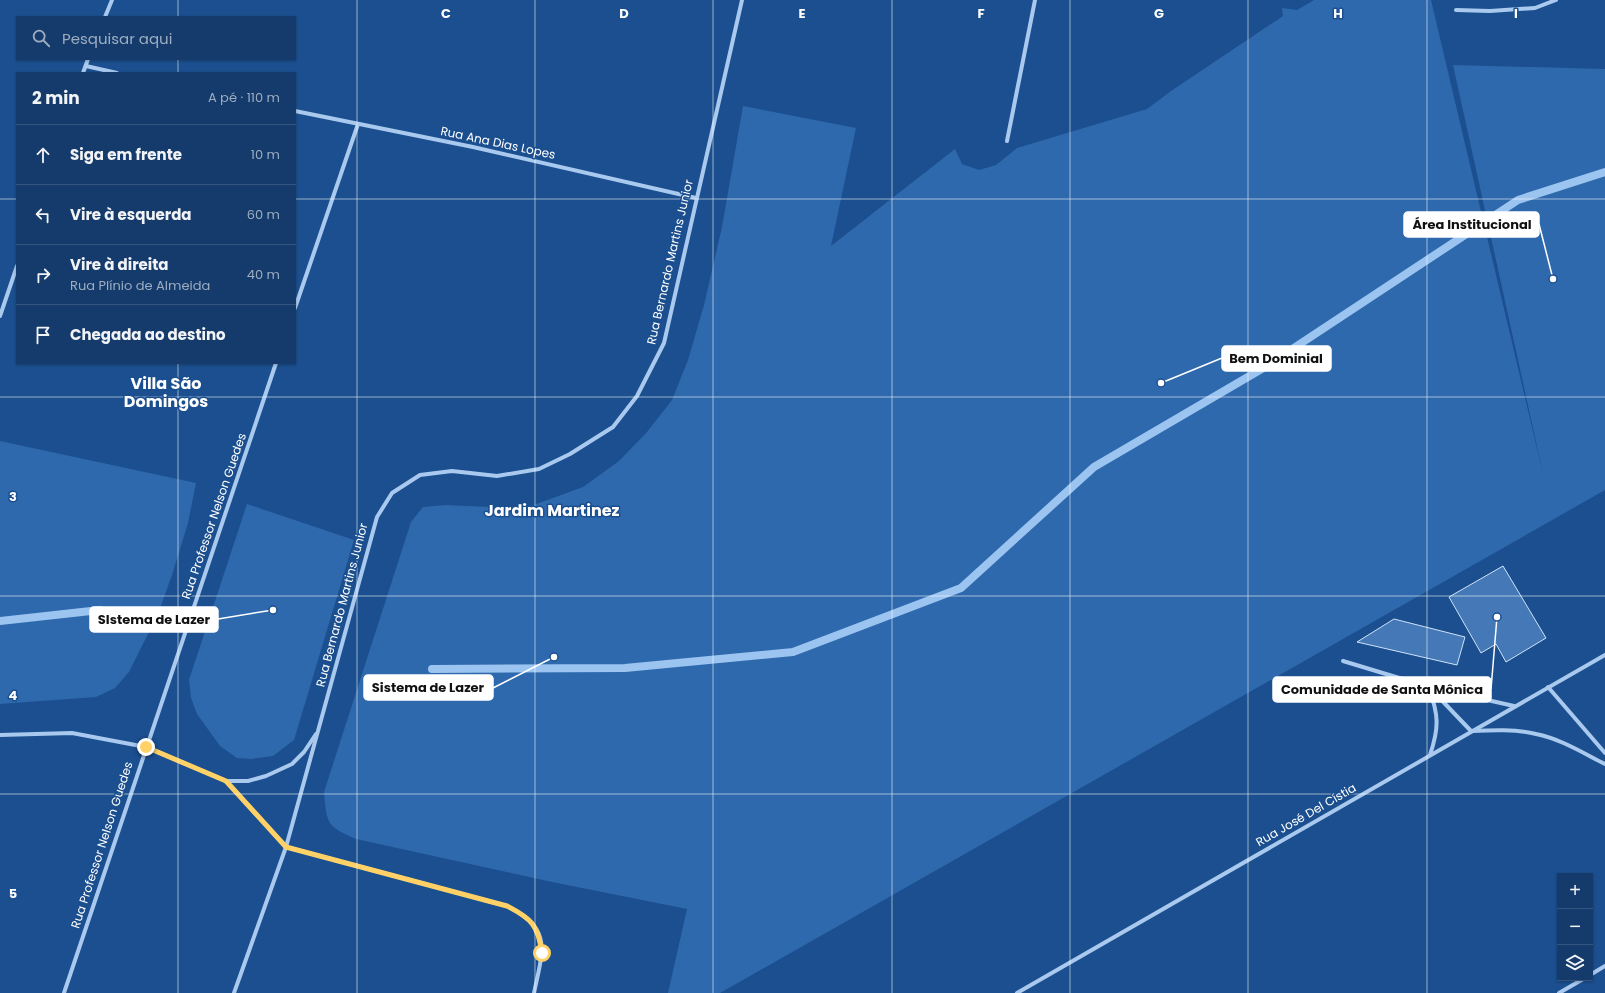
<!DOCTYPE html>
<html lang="pt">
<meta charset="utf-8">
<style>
body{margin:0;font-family:Poppins,sans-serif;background:#214673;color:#f1f3f6}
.controls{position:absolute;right:12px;bottom:12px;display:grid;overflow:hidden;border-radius:0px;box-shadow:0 1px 3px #0004}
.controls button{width:36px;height:36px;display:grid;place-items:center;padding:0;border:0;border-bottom:1px solid #33557e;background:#143b6b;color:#f1f3f6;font:20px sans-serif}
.stop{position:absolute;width:12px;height:12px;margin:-9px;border:3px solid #ffd166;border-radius:50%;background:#fff}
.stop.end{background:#ffd166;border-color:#fff;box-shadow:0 1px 4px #0008}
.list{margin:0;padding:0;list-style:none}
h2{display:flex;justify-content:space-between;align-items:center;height:52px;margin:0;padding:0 16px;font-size:17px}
h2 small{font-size:13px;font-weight:400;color:#9dadc1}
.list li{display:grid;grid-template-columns:26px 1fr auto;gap:12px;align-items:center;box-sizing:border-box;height:60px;padding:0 16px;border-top:1px solid #33557e}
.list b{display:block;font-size:15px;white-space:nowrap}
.list p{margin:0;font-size:13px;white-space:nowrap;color:#9dadc1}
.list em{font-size:13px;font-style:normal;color:#9dadc1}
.icon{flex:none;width:22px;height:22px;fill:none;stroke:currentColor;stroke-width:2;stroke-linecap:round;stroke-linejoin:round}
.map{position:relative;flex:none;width:1605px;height:993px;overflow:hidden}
.search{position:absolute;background:#143b6b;box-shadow:0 1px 3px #0004;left:16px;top:16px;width:280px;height:44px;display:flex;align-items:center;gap:10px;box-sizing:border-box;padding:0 14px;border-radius:0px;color:#9dadc1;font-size:15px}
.panel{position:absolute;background:#143b6b;box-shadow:0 1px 3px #0004;left:16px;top:72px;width:280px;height:292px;border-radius:0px}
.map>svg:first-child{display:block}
</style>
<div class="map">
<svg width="1605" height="993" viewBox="0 0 1605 993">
<rect width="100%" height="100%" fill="#1b4f8f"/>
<g fill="#2e69ad">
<path d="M1314,0H1431L1544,478L1453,65L1605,69V490L720,993H668L687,909L552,882L356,839C326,826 327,824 324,792L411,522L423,507L445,505L490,507L531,506L583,487L619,461L647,432L672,400L688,360L704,305L722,227L743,106L856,128L831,246L955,149L962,164L979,170L996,165L1017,148L1147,109L1171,91L1283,16L1282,8L1297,10Z"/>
<polygon points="0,441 196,483 188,523 172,575 158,614 129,672 115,688 96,697 0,704"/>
<polygon points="247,504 354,540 294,740 273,756 251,759 237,758 220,746 197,714 191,698 189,680"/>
</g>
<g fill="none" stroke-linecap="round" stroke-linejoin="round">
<g stroke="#9cc4f0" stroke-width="8">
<polyline points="0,621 100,610"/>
<polyline points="432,669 625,668 793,652 961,588 1094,467 1265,367 1518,200 1605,172"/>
</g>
</g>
<g fill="#4478b7" stroke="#cfe3fa">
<polygon points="1503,566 1546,638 1506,662 1496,644 1481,653 1449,597"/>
<polygon points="1394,619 1465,637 1457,665 1357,642"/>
</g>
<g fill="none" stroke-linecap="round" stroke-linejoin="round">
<g stroke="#a9c9ee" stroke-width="4">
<polyline points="1456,10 1490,11 1535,8 1556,0"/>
<polyline points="105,17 112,0"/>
<polyline points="86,66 117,73"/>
<polyline points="83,73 88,59"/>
<polyline points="295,111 473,147 696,198"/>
<polyline points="1007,141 1035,0"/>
<polyline points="295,308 358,124"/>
<polyline points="0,316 17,266"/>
<polyline points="1343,661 1429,687 1514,706"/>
<path d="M1429,687L1471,731C1493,730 1515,729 1536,734C1561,739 1583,753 1605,764"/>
<polyline points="1548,687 1605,753"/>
<path d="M1429,689C1439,715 1439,728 1430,755"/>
<polyline points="0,735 72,733 146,747 226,781 248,781 266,776 292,764 304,752 316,734"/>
<path d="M226,781L286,847L507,906C553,929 543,950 534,993"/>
<polyline points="1590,975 1605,966"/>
<polyline points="64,993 276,363"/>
<polyline points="234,993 286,847 377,517 392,493 420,475 452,471 497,476 539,469 570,454 613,427 637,396 664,343 742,0"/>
<polyline points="1017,993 1605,655"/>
<polyline points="1559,993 1585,978"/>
</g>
</g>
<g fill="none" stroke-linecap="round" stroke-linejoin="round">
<path stroke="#ffd166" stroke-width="5" d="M146,747L226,781L286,847L507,906C532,919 538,925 542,953"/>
</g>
<path fill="none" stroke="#fff" stroke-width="1" stroke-opacity="0.55" d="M178,0V17M357,0V993M535,0V993M713,0V993M892,0V993M1070,0V993M1248,0V993M1427,0V993M178,59V73M0,199H17M295,199H1605M178,363V993M0,397H1605M0,596H1605M0,794H1605"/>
<g text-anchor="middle" stroke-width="3" stroke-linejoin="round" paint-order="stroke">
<g font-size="12" fill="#fff" stroke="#1b4f8f">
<text transform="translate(498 143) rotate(12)" y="4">Rua Ana Dias Lopes</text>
<text transform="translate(670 262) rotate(-77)" y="4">Rua Bernardo Martins Junior</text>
<text transform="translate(214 516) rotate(-71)" y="4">Rua Professor Nelson Guedes</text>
<text transform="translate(342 605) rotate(-75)" y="4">Rua Bernardo Martins Junior</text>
<text transform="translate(1306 815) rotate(-30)" y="4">Rua José Del Cístia</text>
<text transform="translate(102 845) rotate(-72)" y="4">Rua Professor Nelson Guedes</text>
</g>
<g font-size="16" font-weight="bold" fill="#fff" stroke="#1b4f8f">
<text x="166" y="389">Villa São<tspan x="166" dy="18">Domingos</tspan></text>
<text x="552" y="516">Jardim Martinez</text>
</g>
</g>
<g font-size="13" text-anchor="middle" font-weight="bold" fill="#fff" stroke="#1b4f8f" stroke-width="3" stroke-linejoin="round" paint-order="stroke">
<text x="446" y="18">C</text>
<text x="624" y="18">D</text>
<text x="802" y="18">E</text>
<text x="981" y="18">F</text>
<text x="1159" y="18">G</text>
<text x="1338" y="18">H</text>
<text x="1516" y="18">I</text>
<text x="13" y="501">3</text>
<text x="13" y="700">4</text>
<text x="13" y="898">5</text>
</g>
<path fill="none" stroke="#fff" stroke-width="1.5" d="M1553 279L1539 224M1161 383L1222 358M273 610L218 619M554 657L493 688M1497 617L1491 689"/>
<g fill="#fff" stroke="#1b4f8f" stroke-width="1.5">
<circle cx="1553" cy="279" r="4"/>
<circle cx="1161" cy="383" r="4"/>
<circle cx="273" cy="610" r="4"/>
<circle cx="554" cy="657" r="4"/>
<circle cx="1497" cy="617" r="4"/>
</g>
<g fill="#fff" stroke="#fff" stroke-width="1.5">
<rect x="1404" y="212" width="135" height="25" rx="4"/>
<rect x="1222" y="346" width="109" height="25" rx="4"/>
<rect x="90" y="607" width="128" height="25" rx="4"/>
<rect x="364" y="675" width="129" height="25" rx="4"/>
<rect x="1273" y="677" width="218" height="25" rx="4"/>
</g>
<g font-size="13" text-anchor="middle" font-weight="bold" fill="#111">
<text x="1472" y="229">Área Institucional</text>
<text x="1276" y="363">Bem Dominial</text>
<text x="154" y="624">SIstema de Lazer</text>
<text x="428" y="692">Sistema de Lazer</text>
<text x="1382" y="694">Comunidade de Santa Mônica</text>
</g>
</svg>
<div class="controls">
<button>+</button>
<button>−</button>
<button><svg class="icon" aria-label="layers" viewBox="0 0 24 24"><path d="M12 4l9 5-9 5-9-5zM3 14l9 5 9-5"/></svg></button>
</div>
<div class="stop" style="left:542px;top:953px"></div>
<div class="stop end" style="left:146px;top:747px"></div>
<div class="search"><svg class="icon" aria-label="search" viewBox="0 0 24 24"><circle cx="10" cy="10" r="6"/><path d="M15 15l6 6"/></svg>Pesquisar aqui</div>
<section class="panel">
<h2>2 min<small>A pé · 110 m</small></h2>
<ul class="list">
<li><svg class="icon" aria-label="ahead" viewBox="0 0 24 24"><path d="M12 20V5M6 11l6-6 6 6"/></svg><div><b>Siga em frente</b></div><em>10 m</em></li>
<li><svg class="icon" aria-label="left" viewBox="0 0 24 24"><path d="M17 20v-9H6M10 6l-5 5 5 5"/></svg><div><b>Vire à esquerda</b></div><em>60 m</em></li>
<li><svg class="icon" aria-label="right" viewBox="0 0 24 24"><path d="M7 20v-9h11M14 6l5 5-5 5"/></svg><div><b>Vire à direita</b><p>Rua Plínio de Almeida</p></div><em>40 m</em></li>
<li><svg class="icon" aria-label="arrive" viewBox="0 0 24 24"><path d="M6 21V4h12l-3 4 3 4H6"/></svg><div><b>Chegada ao destino</b></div></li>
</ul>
</section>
</div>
